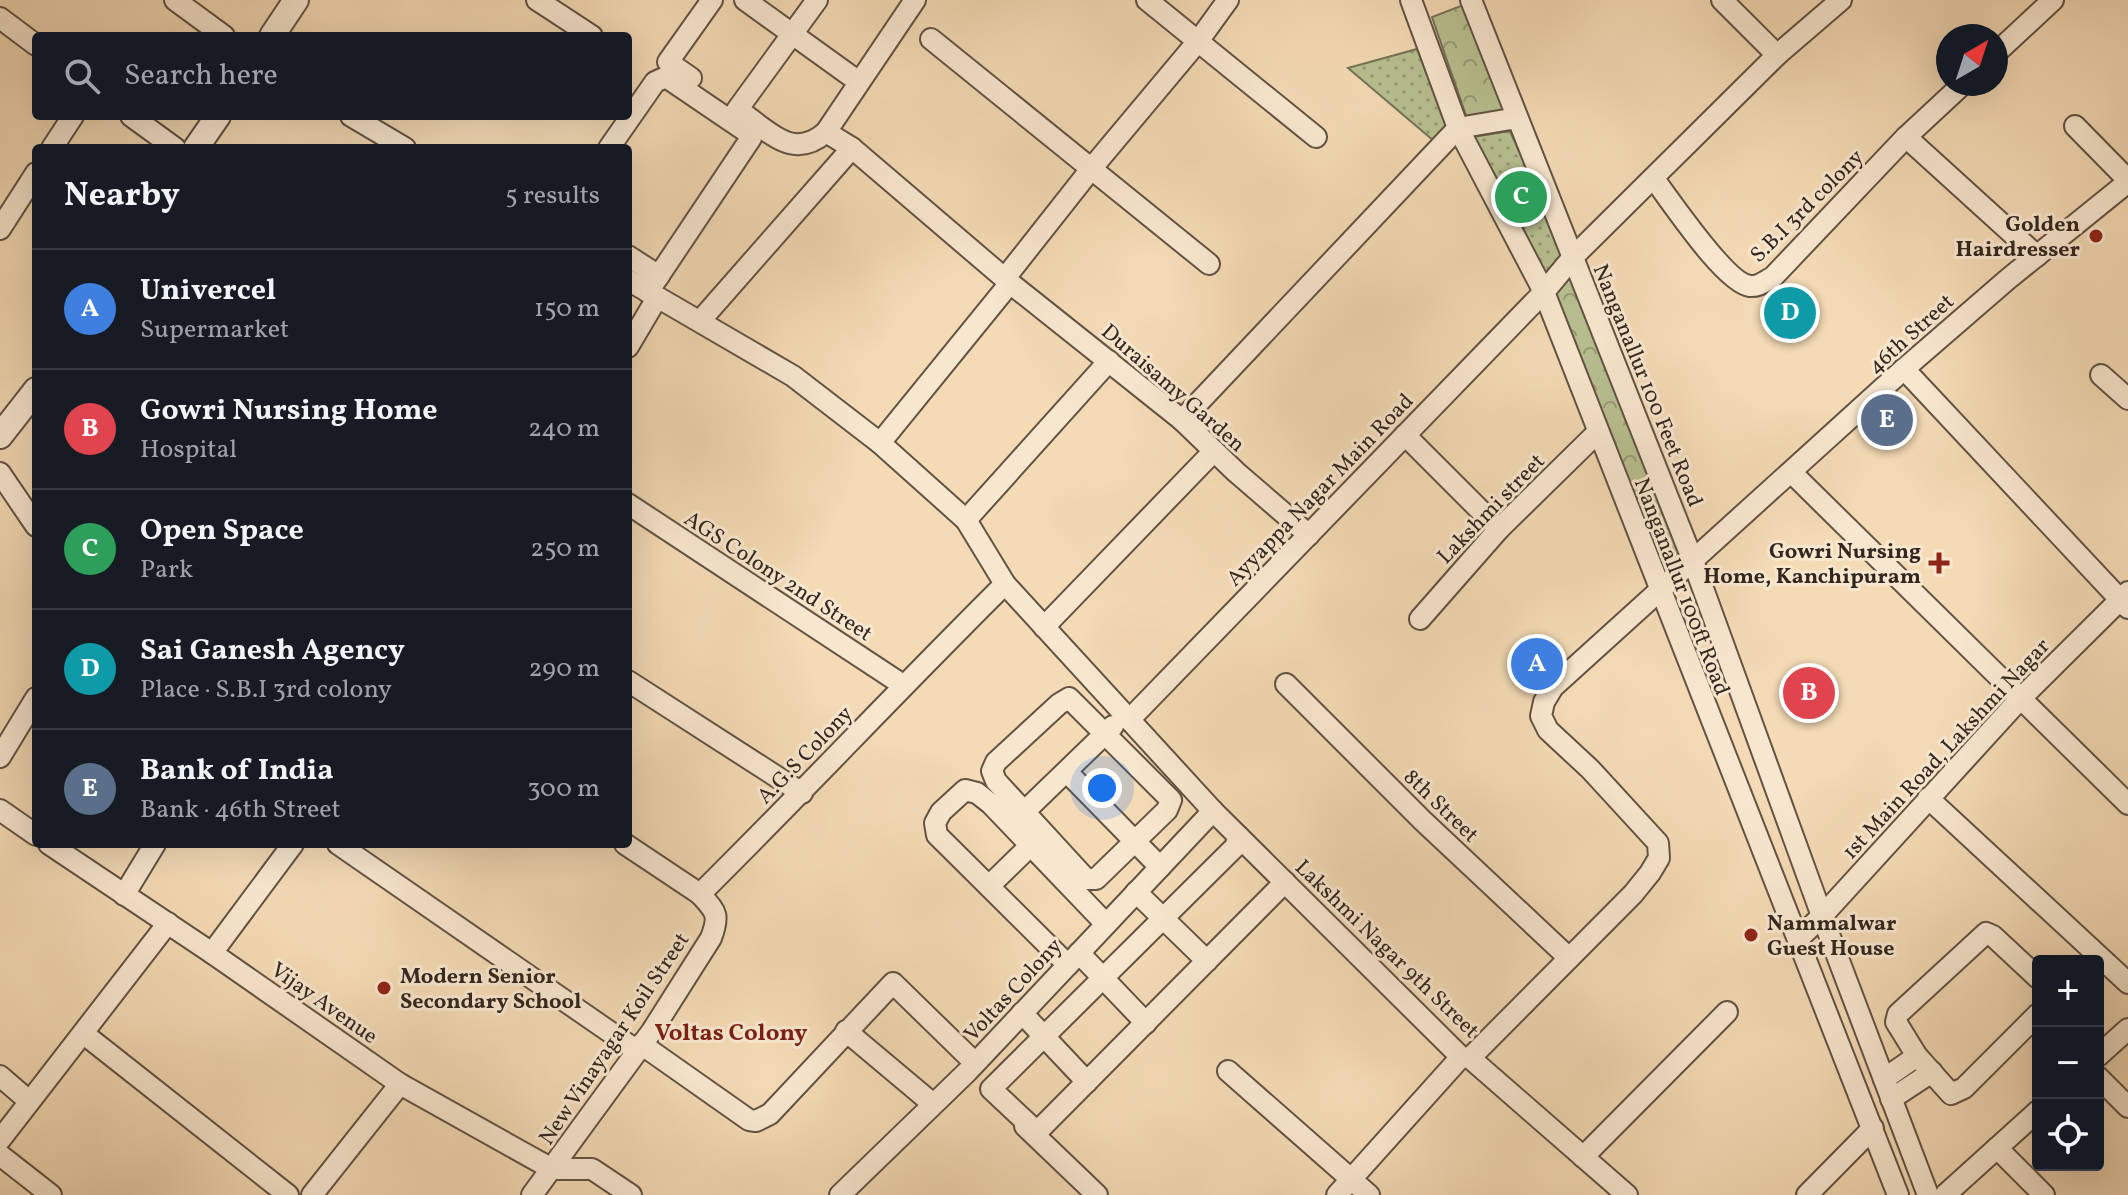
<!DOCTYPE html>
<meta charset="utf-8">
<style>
body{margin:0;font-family:Vollkorn,serif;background:#20242c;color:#f1f3f6}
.controls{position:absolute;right:24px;bottom:24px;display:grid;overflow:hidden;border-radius:8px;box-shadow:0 8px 32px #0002}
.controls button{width:72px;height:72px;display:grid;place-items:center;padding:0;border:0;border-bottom:2px solid #363941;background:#171b24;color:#f1f3f6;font:40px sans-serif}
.compass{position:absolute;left:1936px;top:24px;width:72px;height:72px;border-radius:50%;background:#171b24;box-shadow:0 8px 32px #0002;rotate:39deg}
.you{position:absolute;left:1102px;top:788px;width:28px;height:28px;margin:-20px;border:6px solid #fff;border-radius:50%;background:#1a73e8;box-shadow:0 0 0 12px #1a73e833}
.badge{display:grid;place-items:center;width:52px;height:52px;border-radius:50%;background:#c59692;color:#fff;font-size:26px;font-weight:700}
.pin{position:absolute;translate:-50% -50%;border:4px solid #fff;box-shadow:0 2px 8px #0006}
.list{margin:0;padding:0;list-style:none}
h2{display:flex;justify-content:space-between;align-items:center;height:104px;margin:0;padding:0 32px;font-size:34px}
h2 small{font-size:26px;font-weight:400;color:#9ea1a6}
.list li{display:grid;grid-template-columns:52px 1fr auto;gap:24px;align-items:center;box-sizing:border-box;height:120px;padding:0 32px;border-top:2px solid #363941}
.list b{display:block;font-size:30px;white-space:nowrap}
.list p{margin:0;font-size:26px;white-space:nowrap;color:#9ea1a6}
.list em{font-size:26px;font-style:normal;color:#9ea1a6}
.icon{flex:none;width:44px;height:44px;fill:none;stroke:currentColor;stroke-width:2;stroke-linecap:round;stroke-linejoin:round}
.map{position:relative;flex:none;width:2128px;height:1195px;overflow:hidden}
.search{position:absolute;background:#171b24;box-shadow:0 8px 32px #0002;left:32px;top:32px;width:600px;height:88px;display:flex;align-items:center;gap:20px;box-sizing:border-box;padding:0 28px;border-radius:8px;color:#9ea1a6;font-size:30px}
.panel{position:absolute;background:#171b24;box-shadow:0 8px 32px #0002;left:32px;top:144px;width:600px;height:704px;border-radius:8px}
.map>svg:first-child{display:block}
</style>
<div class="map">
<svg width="2128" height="1195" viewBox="0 0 2128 1195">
<defs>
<pattern id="forest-crowns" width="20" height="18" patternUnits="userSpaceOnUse" patternTransform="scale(2)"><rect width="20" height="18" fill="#b8c090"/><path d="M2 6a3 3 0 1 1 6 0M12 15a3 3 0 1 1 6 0" fill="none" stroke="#969c75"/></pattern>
<pattern id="garden-dots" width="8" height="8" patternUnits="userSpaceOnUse" patternTransform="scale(2)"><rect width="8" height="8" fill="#b8c090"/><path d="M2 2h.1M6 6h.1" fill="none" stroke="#969c75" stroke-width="1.8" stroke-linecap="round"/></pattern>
</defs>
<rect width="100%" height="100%" fill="#f4dab5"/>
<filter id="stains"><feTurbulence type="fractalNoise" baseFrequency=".0025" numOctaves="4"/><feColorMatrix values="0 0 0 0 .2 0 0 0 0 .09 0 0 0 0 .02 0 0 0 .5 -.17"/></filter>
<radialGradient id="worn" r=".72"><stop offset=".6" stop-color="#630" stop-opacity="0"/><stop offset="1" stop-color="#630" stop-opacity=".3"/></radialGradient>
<g fill="url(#forest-crowns)" stroke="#757358" stroke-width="2">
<polygon points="1466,4 1505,113 1469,124 1432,17"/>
<polygon points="1571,268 1684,556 1660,577 1550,293"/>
</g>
<g fill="url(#garden-dots)" stroke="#757358" stroke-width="2">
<polygon points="1417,49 1449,123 1434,141 1348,68"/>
<polygon points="1510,131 1566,257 1543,280 1473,137"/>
</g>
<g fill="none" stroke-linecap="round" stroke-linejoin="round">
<g stroke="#625344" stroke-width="24">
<g id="minor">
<polyline points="175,0 224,36"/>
<polyline points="537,0 592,36"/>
<polyline points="745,0 859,82"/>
<polyline points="915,0 826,132 852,148 1010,283 1182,420 1236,472 1309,535"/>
<polyline points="1147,0 1316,137"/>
<polyline points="1411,0 1458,128 1544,292 1898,1195"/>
<polyline points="1471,0 1693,561 1822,916 1928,1195"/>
<polyline points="1722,0 1777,55"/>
<polyline points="0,18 36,45"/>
<polyline points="931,39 1209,264"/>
<polyline points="1996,53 2053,0"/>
<polyline points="691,78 668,62 712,0"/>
<polyline points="737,110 817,0"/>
<path d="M741,112C770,132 793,161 826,132"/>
<polyline points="131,116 175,148"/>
<polyline points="351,116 405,148"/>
<polyline points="2075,126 2128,180"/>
<polyline points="1906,137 2037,256"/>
<polyline points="52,148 73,116"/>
<polyline points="609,148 655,82 666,77 750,134 751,138 648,292"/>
<path d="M1654,179C1671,201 1725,283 1750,286C1759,287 1765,281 1773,277L1906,137L1963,84"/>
<polyline points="0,229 36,173"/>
<polyline points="628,256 659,276"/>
<polyline points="1005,278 1091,169 1199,40 1228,0"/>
<polyline points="628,280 793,376 880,443 966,520 1005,584 1213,811 1461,1057 1470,1058 1627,1195"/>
<polyline points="700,321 852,148"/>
<polyline points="628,347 657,298"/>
<polyline points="1904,369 2128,608"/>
<polyline points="2101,375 2128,399"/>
<polyline points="1182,420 1458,128 1517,118"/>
<polyline points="1405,435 1499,529"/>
<polyline points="880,443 1010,283"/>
<polyline points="0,473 36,526"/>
<polyline points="1792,473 2128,804"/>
<polyline points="628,504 903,685"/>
<polyline points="966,520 1109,361"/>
<polyline points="1420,619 1499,529 1598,432"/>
<polyline points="1044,627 1214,451"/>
<polyline points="628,681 802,793"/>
<polyline points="1286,684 1423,821 1569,958"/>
<polygon points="1069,698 1171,800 1167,810 1096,879 1086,879 996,781 992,771 996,762 1059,704"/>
<polyline points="1129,720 1544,292 1573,257 1777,55 1841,0"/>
<polyline points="0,757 36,698"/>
<polyline points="1067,772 1160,867"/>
<polyline points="1928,798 2128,983"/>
<polyline points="0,810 36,835"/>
<polyline points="1024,812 1113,726"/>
<polyline points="1239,837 1235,847 991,1089 1037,1132 1285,882"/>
<polyline points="49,844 212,953 400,1084 552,1169 592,1169 631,1195"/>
<polyline points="338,844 636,1050"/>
<path d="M625,844L700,894C803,792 902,686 1005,584"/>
<polyline points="989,886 1030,846"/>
<polyline points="1136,892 1207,961"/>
<polyline points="124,895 155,844"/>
<polyline points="1798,939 1822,916 2020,699 2128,592"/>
<polyline points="212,953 293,844"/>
<polyline points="1079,953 1146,1023"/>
<polyline points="1068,965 937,835 935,823 941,812 965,790 977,793 991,804 1106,924"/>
<polyline points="2038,978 1993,936 1986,933 1898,1014 1896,1022 1917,1056 1951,1094 1964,1088 2038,1014"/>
<polyline points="1022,1013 1087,1082"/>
<polyline points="846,1031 933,1104"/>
<polyline points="84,1034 288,1195"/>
<polyline points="641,1044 749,1120 756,1121 770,1114 893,983 975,1063"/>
<polyline points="2098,1056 2128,1029"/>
<polyline points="1470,1058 1633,894 1650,873 1659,858 1658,843 1590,769 1548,730 1541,716 1544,702 1553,687 1904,369 2008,279 2128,182"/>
<polyline points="1228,1071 1369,1195"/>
<polyline points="0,1076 29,1101"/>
<polyline points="2098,1077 2128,1107"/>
<polyline points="1884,1079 1917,1056"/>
<polyline points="1891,1099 1932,1072"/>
<polyline points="1025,1126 1097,1195"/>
<polyline points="0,1140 168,923"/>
<polyline points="1997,1148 2044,1195"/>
<polyline points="0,1155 51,1195"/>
<polyline points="1583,1157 1727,1012"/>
<polyline points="312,1195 400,1084"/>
<path d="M532,1195L652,1031L711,938C720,914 716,912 700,894"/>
<polyline points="840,1195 967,1072 1213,811"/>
<polyline points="1337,1195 1461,1057"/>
<polyline points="1807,1195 1873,1128"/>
<polyline points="1945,1195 2038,1111"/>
</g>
</g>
<g stroke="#625344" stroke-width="28">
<g id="tertiary">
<polyline points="272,36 296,0"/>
<polyline points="196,148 218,116"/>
<polyline points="0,436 36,390"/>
</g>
</g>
<use href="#minor" stroke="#f8e7cf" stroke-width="20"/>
<use href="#tertiary" stroke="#f8e7cf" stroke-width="24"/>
</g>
<g fill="#8f2418" stroke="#f8e7cf" stroke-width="3">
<circle cx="2096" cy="236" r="8"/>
<path d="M1935 551h8v8h8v8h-8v8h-8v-8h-8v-8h8z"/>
<circle cx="1751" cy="935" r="8"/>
<circle cx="384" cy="988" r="8"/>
</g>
<g text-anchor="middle" stroke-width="6" stroke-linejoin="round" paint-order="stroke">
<g font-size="22" fill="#32261f" stroke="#f8e7cf">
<text transform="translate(1806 205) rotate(-45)" y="8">S.B.I 3rd colony</text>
<text transform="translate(1910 333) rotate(-42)" y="8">46th Street</text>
<text transform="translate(1649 385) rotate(68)" y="8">Nanganallur 100 Feet Road</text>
<text transform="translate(1174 387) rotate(41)" y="8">Duraisamy Garden</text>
<text transform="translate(1319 489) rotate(-46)" y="8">Ayyappa Nagar Main Road</text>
<text transform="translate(1490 508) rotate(-46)" y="8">Lakshmi street</text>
<text transform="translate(779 575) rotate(33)" y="8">AGS Colony 2nd Street</text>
<text transform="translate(1683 586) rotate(69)" y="8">Nanganallur 100ft Road</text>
<text transform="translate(1945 748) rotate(-47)" y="8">1st Main Road, Lakshmi Nagar</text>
<text transform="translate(804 754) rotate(-46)" y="8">A.G.S Colony</text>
<text transform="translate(1442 805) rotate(44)" y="8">8th Street</text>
<text transform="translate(1388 948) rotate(44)" y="8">Lakshmi Nagar 9th Street</text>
<text transform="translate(1012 989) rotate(-47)" y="8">Voltas Colony</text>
<text transform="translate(325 1002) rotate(35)" y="8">Vijay Avenue</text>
<text transform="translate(613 1038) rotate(-56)" y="8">New Vinayagar Koil Street</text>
</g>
<g font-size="22" font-weight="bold" fill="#32261f" stroke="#f8e7cf" text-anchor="end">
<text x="2080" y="231">Golden<tspan x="2080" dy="25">Hairdresser</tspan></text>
<text x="1921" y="558">Gowri Nursing<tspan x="1921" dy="25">Home, Kanchipuram</tspan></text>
<text x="1767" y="930" text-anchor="start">Nammalwar<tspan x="1767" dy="25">Guest House</tspan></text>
<text x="400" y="983" text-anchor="start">Modern Senior<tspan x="400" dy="25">Secondary School</tspan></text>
</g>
<g font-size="24" font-weight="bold" fill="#7a1f14" stroke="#f8e7cf">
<text x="731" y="1040">Voltas Colony</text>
</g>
</g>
<rect width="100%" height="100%" filter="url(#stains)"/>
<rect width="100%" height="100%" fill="url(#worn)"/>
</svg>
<div class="controls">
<button>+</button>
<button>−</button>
<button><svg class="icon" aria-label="locate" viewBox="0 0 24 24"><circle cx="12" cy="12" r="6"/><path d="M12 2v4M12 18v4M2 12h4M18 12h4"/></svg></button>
</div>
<svg class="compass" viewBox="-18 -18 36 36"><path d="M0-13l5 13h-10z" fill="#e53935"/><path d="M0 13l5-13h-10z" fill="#9ea1a6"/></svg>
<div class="you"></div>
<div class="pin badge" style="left:1537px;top:664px;background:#3f7fe0">A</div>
<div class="pin badge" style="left:1809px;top:693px;background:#e0444e">B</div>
<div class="pin badge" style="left:1521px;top:197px;background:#2e9e5b">C</div>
<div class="pin badge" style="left:1790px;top:313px;background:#0f9aa8">D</div>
<div class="pin badge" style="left:1887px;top:420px;background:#5c6f8a">E</div>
<div class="search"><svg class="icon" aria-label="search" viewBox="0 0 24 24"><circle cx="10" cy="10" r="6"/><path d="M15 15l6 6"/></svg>Search here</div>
<section class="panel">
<h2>Nearby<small>5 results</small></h2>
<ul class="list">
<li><span class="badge" style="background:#3f7fe0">A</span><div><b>Univercel</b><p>Supermarket</p></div><em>150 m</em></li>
<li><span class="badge" style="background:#e0444e">B</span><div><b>Gowri Nursing Home</b><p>Hospital</p></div><em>240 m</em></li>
<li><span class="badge" style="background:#2e9e5b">C</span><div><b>Open Space</b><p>Park</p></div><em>250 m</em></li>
<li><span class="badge" style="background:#0f9aa8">D</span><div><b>Sai Ganesh Agency</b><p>Place · S.B.I 3rd colony</p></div><em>290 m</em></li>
<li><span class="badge" style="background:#5c6f8a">E</span><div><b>Bank of India</b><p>Bank · 46th Street</p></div><em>300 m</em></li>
</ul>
</section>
</div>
